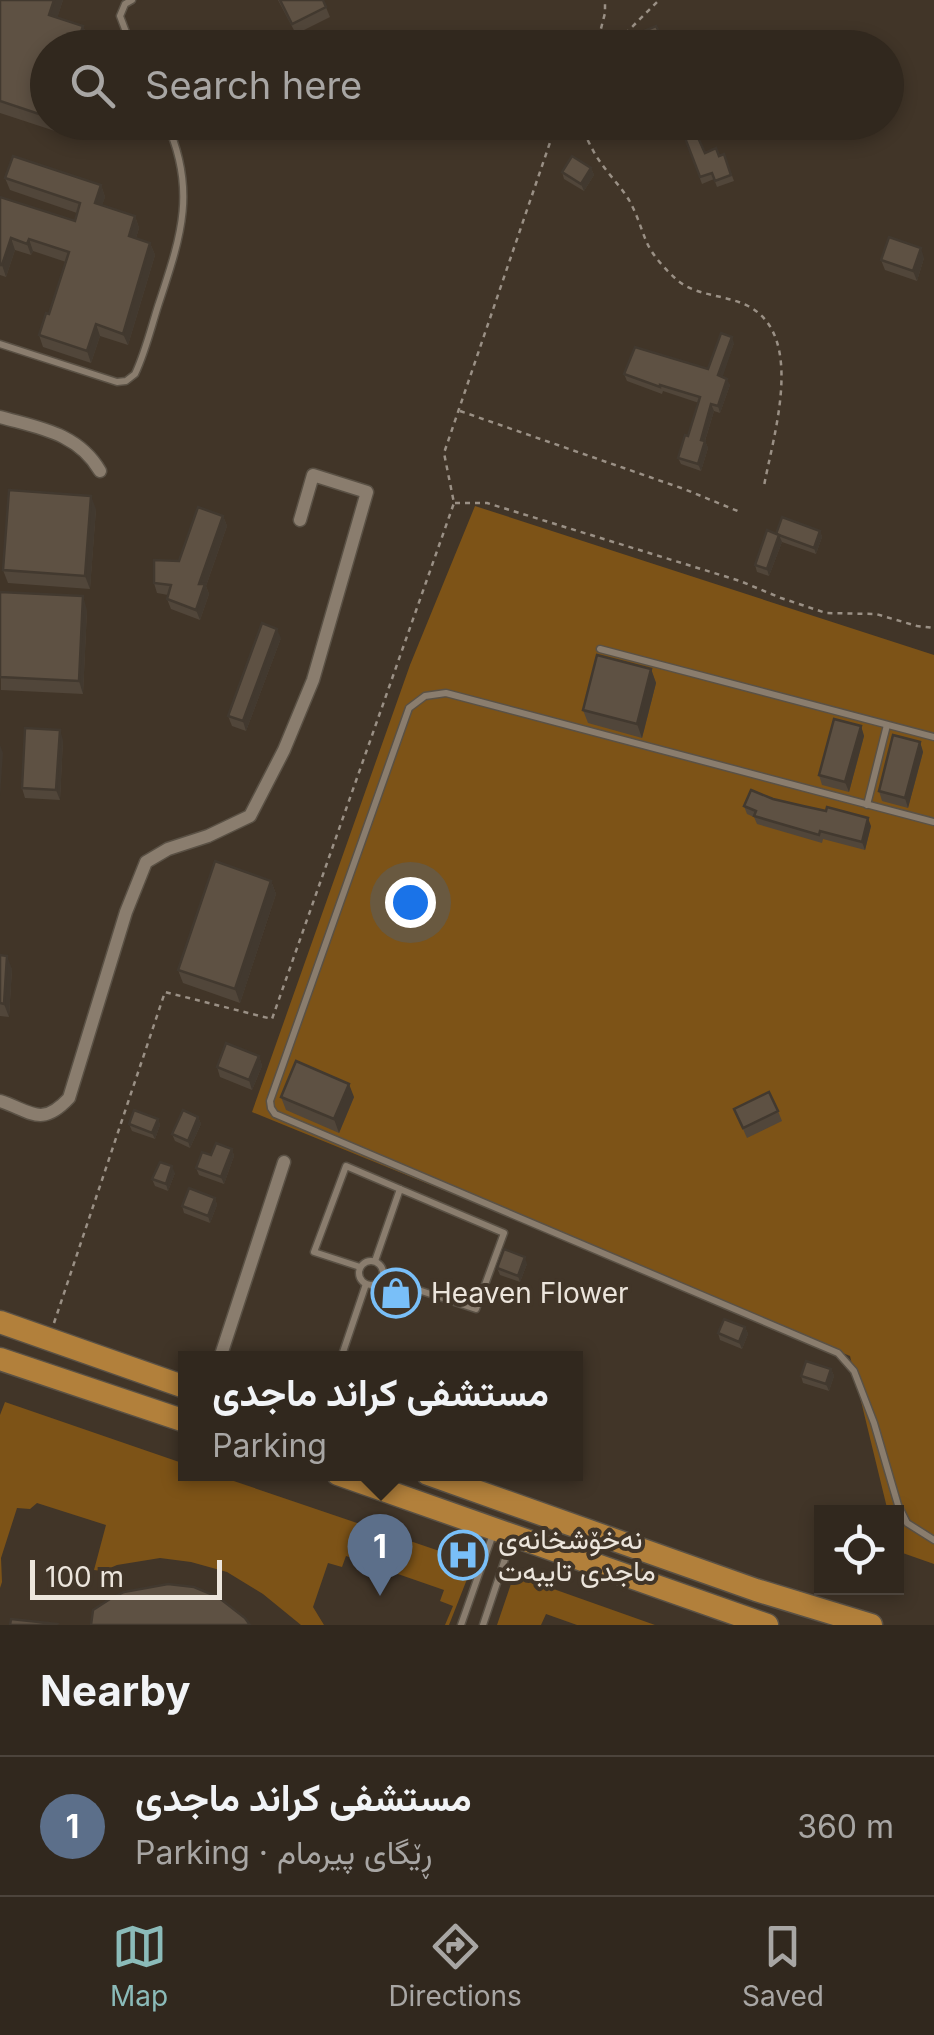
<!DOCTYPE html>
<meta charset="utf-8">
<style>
body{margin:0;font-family:Inter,Vazirmatn,sans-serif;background:#3d342b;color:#f1f3f6}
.controls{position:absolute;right:30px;bottom:30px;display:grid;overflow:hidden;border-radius:0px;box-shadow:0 5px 15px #0003}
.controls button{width:90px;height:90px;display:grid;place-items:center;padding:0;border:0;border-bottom:2px solid #4c443c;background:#31281e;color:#f1f3f6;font:50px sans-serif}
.scale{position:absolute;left:30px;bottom:25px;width:192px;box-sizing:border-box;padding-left:10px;border:5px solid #ece5dc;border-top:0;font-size:28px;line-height:35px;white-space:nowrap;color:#ece5dc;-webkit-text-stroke:8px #413528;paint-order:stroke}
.you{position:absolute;left:410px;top:902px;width:35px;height:35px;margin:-25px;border:8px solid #fff;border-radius:50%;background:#1a73e8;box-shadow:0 0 0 15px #1a73e833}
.badge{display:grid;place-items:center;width:65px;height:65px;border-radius:50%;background:#8bbbb9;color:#fff;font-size:32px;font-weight:700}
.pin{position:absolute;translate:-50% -82px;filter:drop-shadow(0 2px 5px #0008)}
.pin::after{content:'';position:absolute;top:52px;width:35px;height:30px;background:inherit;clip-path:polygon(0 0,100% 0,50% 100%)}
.popup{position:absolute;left:178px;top:1351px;width:405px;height:130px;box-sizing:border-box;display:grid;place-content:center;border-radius:0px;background:#31281e;filter:drop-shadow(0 2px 8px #0005);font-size:32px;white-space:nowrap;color:#a8a6a4}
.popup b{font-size:38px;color:#f1f3f6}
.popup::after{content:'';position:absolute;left:50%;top:100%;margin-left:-20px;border:20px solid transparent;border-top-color:#31281e}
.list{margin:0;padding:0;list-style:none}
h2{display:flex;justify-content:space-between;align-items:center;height:130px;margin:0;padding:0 40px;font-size:42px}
h2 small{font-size:32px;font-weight:400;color:#a8a6a4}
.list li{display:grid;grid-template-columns:65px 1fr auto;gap:30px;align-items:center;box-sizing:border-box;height:140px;padding:0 40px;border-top:2px solid #4c443c}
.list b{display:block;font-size:38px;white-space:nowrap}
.list p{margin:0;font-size:32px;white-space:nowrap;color:#a8a6a4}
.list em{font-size:32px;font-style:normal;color:#a8a6a4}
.icon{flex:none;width:55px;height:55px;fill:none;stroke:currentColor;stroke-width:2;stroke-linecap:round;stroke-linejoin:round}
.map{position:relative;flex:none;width:934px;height:1625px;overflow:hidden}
.search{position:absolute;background:#31281e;box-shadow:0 5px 15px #0003;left:30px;right:30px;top:30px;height:110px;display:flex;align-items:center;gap:25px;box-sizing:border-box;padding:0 35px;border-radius:55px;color:#a8a6a4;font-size:38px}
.sheet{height:270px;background:#31281e}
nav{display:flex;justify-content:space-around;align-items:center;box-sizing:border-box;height:140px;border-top:2px solid #4c443c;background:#31281e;font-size:28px;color:#a8a6a4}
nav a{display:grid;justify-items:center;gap:5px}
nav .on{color:#8bbbb9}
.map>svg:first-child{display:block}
</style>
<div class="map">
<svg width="934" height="1625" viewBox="0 0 934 1625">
<rect width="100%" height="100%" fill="#413528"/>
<g fill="#7d5317">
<polygon points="475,506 934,655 934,1564 897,1551 896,1512 888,1512 850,1356 252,1112 410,665"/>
<polygon points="5,1402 185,1464 185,1474 213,1474 460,1558 457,1567 469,1574 449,1625 445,1625 453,1606 440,1601 444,1590 346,1556 342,1567 328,1563 313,1607 324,1625 301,1625 263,1594 227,1572 191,1562 160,1558 117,1565 103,1571 94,1570 106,1525 37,1503 30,1509 17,1508 1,1558 2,1582 0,1588 0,1415"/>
<polygon points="514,1575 655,1625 577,1625 546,1614 541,1625 497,1625"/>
</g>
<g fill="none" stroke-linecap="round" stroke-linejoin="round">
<g stroke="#5a5145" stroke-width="9">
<g id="service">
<polyline points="132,48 120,16 125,4 132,0"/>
<path d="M0,344L117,382L126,381L135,374C145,353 151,328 158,306C180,239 198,191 166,122"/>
<polyline points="600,649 934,737"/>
<polyline points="867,805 887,725"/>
<polyline points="934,822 446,693 425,696 409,708 270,1101 271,1108 275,1114 838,1353 854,1371 874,1423 898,1505 907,1523 934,1540"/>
<circle cx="371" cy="1273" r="12"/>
<polyline points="375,1261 400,1189 504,1233 476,1309 382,1278"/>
<polyline points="360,1267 314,1252 346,1166 400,1189"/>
<polyline points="341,1358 366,1284"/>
<polyline points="461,1625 493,1534"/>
<polyline points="483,1625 511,1541"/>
</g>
</g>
<g stroke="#5a5145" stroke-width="15">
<g id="minor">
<path d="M0,417C39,428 78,433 100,471"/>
<path d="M0,1101C31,1111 41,1128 69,1098L126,912L146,862L168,849L208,836L250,816L284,750L313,680L367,492L313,475L300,520"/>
<polyline points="220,1358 284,1162"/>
</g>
</g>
<g stroke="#5a5145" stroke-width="25">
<g id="trunk">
<polyline points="0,1322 185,1387"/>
<polyline points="0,1359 185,1421"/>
<polyline points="338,1474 767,1625"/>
<polyline points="428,1474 756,1590 871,1625"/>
</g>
</g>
<g stroke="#9a9085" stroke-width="2.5" stroke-dasharray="5 5" stroke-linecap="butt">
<polyline points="596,48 605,13 605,0"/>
<polyline points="611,48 659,0"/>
<path d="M579,122C586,136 592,151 601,163C610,176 621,187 629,200C637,214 641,229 647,243C653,256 665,269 676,279C696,297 725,294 748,306C806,336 773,436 764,486"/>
<polyline points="460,411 684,489 740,512"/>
<polyline points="455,503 487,503 740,581 781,598 826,613 876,614 917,626 934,628"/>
<polyline points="54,1323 165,992 272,1019 454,503 444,453 557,122"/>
</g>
<use href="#service" stroke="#8a7d6e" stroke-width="6"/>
<use href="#minor" stroke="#8a7d6e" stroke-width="12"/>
<use href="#trunk" stroke="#b2803b" stroke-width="22"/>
</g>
<g fill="#51463a">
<polygon points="0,0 63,0 57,18 83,26 88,39 48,48 48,122 61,122 58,132 0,113"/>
<polygon points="278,0 323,0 330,17 296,34"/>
<polygon points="591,122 619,122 596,132"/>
<polygon points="651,122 670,122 654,129"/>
<polygon points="685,138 705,153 719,156 724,154 734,181 717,187 714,179 702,184"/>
<polygon points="591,168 594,175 584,191 564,179 562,172"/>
<polygon points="5,178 101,185 105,197 102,205 135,216 139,228 136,238 150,243 155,255 128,345 100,336 91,363 43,347 39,335 49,314 66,262 33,251 31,255 15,250 6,277 0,275 0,197 75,221 77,213 10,190"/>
<polygon points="924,258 917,281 885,270 881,260"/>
<polygon points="734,343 722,377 730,385 720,413 714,411 705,441 708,448 701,471 681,464 678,458 688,436 699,403 663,391 662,394 627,381 624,374 708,369"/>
<polygon points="96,509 90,589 8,583 3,570"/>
<polygon points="223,516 227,526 206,586 209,594 200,620 171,609 167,599 168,595 157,593 154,583 179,561"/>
<polygon points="820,531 822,537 816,554 782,542 769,576 757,572 755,565 776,534"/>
<polygon points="0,592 87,610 83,694 1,690"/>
<polygon points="281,638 246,731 232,726 228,716"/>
<polygon points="651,669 656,683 642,738 588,723 583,710"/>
<polygon points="861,726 864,736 849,792 822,785 819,775"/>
<polygon points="63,740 60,800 25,798 22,788"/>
<polygon points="920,742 923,752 908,808 882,801 879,791"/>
<polygon points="773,799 871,826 865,850 823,839 822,843 757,824 754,817 747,814 744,806"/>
<polygon points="271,881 276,894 240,1003 183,983 178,970"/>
<polygon points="0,955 12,969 9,1017 0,1016"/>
<polygon points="259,1056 262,1066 252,1090 220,1077 217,1067"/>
<polygon points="281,1097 354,1097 339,1133 286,1110"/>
<polygon points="734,1109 778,1111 782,1121 747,1138"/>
<polygon points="198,1117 201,1124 190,1148 175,1141 172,1134"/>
<polygon points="158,1119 160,1125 155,1139 132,1131 129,1124"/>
<polygon points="232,1149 234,1156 224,1184 199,1175 196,1168 211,1155"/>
<polygon points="175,1173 168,1191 155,1186 152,1179"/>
<polygon points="215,1198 217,1205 210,1223 184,1213 182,1206"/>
<polygon points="527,1264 520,1282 500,1275 497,1268"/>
<polygon points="745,1327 748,1334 742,1349 720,1340 718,1333"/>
<polygon points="831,1369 834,1376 829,1391 803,1383 801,1376"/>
</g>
<g fill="#42392f">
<polygon points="54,0 63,0 54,28 49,15"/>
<polygon points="83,26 88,39 85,48 76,48"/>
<polygon points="591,168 594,175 584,191 581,184"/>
<polygon points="101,185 105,197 99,215 95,203"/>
<polygon points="135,216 139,228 133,248 129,236"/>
<polygon points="11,238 15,250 6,277 2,265"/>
<polygon points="29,239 33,251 31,255 27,244"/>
<polygon points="150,243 155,255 128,345 123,334"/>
<polygon points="921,248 924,258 917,281 913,271"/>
<polygon points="96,324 100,336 91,363 87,351"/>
<polygon points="732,337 734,343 721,382 718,375"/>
<polygon points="727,379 730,385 720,413 718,406"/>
<polygon points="711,404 714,411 703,447 701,440"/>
<polygon points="705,441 708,448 701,471 698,464"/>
<polygon points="91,496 96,509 90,589 85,576"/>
<polygon points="223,516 227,526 206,586 209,594 200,620 196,610 199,584"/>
<polygon points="820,531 822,537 816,554 814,548"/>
<polygon points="779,535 782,542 769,576 767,569"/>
<polygon points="83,596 87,610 83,694 79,681"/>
<polygon points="277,629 281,638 246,731 243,721"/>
<polygon points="651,669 656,683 642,738 637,724"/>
<polygon points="861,726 864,736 849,792 845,782"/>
<polygon points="60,730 63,740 60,800 56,790"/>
<polygon points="920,742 923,752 908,808 905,798"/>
<polygon points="0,745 3,753 0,796"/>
<polygon points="868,818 871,826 865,850 862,842"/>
<polygon points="271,881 276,894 240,1003 235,989"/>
<polygon points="7,956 12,969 9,1017 4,1004"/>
<polygon points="259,1056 262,1066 252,1090 249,1080"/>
<polygon points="349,1084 354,1097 339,1133 334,1119"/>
<polygon points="198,1117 201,1124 190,1148 188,1141"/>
<polygon points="158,1119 160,1125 155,1139 152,1133"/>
<polygon points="232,1149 234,1156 224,1184 221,1177"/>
<polygon points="172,1166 175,1173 168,1191 166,1184"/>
<polygon points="215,1198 217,1205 210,1223 208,1216"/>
<polygon points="525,1257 527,1264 520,1282 518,1276"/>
<polygon points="745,1327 748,1334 742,1349 739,1342"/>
<polygon points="831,1369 834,1376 829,1391 826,1384"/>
</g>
<g fill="#5e5143" stroke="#42392f" stroke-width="2.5">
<polygon points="0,0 54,0 49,15 83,26 76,48 48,48 48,117 0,101"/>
<polygon points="280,0 323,0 326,7 292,24"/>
<polygon points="656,26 661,36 664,35 669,48 627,48 623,40"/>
<polygon points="696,133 705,153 716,148 719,156 724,154 731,175 715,181 712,173 700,177 685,138"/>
<polygon points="13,156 101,185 95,203 135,216 129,236 150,243 123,334 96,324 87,351 39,335 46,313 49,314 69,252 29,239 27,244 11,238 2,265 0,265 0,197 75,221 80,203 5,178"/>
<polygon points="572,156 591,168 581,184 562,172"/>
<polygon points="889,237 921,248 913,271 881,260"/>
<polygon points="721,333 732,337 718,375 727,379 718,406 711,404 701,440 705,441 698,464 678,458 685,435 688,436 700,397 660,385 660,387 624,374 635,347 708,369"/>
<polygon points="9,490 91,496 85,576 3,570"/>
<polygon points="198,507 223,516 199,584 205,584 196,610 167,599 171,585 154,583 154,560 179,561"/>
<polygon points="782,517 820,531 814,548 776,534"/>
<polygon points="767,530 779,535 767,569 755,565"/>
<polygon points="0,592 83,596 79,681 0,677"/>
<polygon points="262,623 277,629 243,721 228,716"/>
<polygon points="597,655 651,669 637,724 583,710"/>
<polygon points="834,719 861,726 845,782 819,775"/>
<polygon points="25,728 60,730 56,790 22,788"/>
<polygon points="893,735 920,742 905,798 879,791"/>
<polygon points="751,790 773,799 803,806 826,811 827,807 868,818 862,842 820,831 819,835 754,816 756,811 744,806"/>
<polygon points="215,861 271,881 235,989 178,970"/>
<polygon points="0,955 7,956 4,1004 0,1003"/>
<polygon points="226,1043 259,1056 249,1080 217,1067"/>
<polygon points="296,1061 349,1084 334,1119 281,1097"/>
<polygon points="769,1092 778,1111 743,1128 734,1109"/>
<polygon points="134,1110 158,1119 152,1133 129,1124"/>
<polygon points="183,1110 198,1117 188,1141 172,1134"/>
<polygon points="216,1143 232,1149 221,1177 196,1168 202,1152 211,1155"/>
<polygon points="160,1162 172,1166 166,1184 152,1179"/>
<polygon points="189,1188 215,1198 208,1216 182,1206"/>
<polygon points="504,1249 525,1257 518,1276 497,1268"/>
<polygon points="724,1319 745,1327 739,1342 718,1333"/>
<polygon points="806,1361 831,1369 826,1384 801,1376"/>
<polygon points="168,1584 194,1587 218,1597 245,1618 250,1625 91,1625 93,1610 110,1599 124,1592"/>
<polygon points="11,1619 57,1624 56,1625 10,1625"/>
</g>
<defs>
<g id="shop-ring" transform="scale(2.5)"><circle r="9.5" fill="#413528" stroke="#79bff8" stroke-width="1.5"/><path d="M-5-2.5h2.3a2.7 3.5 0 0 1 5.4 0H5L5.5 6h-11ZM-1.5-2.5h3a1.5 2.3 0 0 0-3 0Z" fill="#79bff8"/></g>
<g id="hospital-ring" transform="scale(2.5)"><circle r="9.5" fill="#413528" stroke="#79bff8" stroke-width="1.5"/><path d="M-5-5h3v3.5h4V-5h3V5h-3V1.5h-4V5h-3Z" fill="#79bff8"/></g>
</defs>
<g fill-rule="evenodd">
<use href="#shop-ring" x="396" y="1293"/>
<use href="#hospital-ring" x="463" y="1555"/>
</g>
<g text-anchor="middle" stroke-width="8" stroke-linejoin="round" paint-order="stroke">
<g font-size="28" fill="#ece5dc" stroke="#413528" text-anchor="start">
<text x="431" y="1303">Heaven Flower</text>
<text x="498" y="1549">نەخۆشخانەی<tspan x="498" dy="32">ماجدی تایبەت</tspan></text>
</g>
</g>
</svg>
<div class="controls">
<button><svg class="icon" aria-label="locate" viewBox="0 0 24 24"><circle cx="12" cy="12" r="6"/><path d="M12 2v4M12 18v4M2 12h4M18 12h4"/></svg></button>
</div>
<div class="scale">100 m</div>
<div class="you"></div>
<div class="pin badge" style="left:380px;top:1596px;background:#5c6f8a">1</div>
<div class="popup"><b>مستشفی کراند ماجدی</b>Parking</div>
<div class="search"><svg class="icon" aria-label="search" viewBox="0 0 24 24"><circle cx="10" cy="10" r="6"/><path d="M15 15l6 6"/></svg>Search here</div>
</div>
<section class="sheet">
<h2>Nearby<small></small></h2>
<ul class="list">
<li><span class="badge" style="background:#5c6f8a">1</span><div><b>مستشفی کراند ماجدی</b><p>Parking · ڕێگای پیرمام</p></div><em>360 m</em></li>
</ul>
</section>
<nav>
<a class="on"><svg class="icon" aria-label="map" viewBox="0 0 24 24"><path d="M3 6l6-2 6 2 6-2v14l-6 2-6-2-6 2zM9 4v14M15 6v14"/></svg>Map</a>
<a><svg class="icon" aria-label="directions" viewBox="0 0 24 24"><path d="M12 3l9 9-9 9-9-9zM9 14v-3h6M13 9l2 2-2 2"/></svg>Directions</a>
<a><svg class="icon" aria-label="saved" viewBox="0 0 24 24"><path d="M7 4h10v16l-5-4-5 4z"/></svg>Saved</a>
</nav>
